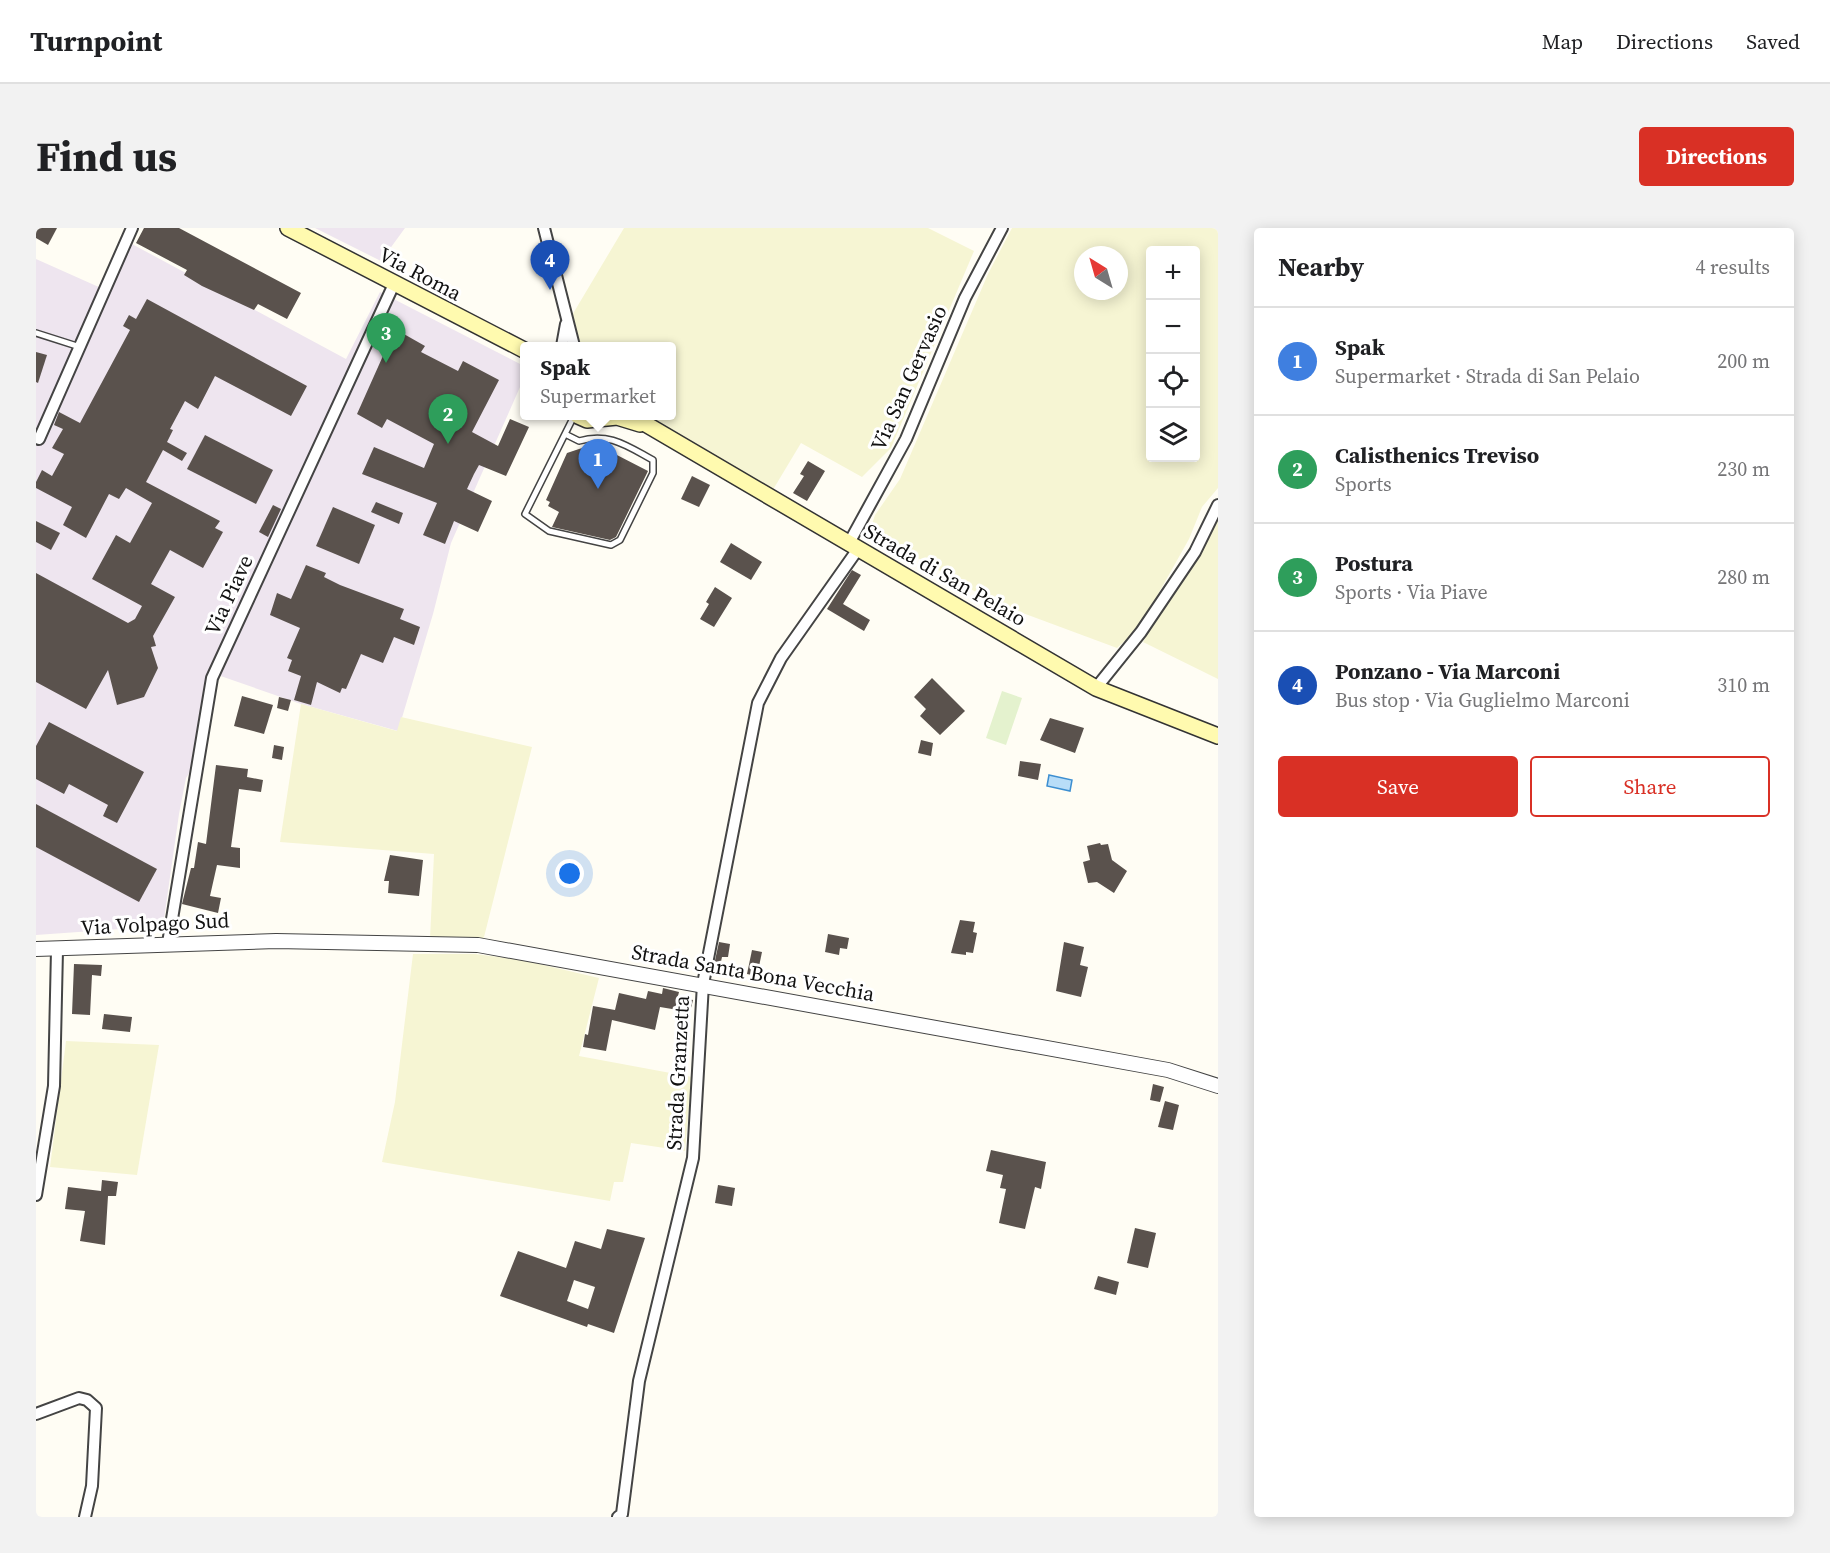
<!DOCTYPE html>
<meta charset="utf-8">
<style>
body{margin:0;font-family:"Source Serif 4",serif;background:#f2f2f2;color:#202124}
.controls{position:absolute;right:18px;top:18px;display:grid;overflow:hidden;border-radius:6px;box-shadow:0 3px 15px #0003}
.controls button{width:54px;height:54px;display:grid;place-items:center;padding:0;border:0;border-bottom:2px solid #e0e0e0;background:#fff;color:#202124;font:30px sans-serif}
.compass{position:absolute;left:1038px;top:18px;width:54px;height:54px;border-radius:50%;background:#fff;box-shadow:0 3px 15px #0003;rotate:323deg}
.you{position:absolute;left:534px;top:646px;width:21px;height:21px;margin:-15px;border:4px solid #fff;border-radius:50%;background:#1a73e8;box-shadow:0 0 0 9px #1a73e833}
.badge{display:grid;place-items:center;width:39px;height:39px;border-radius:50%;background:#d93025;color:#fff;font-size:20px;font-weight:700}
.pin{position:absolute;translate:-50% -50px;filter:drop-shadow(0 2px 3px #0008)}
.pin::after{content:'';position:absolute;top:32px;width:21px;height:18px;background:inherit;clip-path:polygon(0 0,100% 0,50% 100%)}
.popup{position:absolute;left:484px;top:114px;width:156px;height:78px;box-sizing:border-box;display:grid;place-content:center;border-radius:6px;background:#fff;filter:drop-shadow(0 2px 4px #0005);font-size:20px;white-space:nowrap;color:#757577}
.popup b{font-size:22px;color:#202124}
.popup::after{content:'';position:absolute;left:50%;top:100%;margin-left:-12px;border:12px solid transparent;border-top-color:#fff}
.list{margin:0;padding:0;list-style:none}
h2{display:flex;justify-content:space-between;align-items:center;height:78px;margin:0;padding:0 24px;font-size:26px}
h2 small{font-size:20px;font-weight:400;color:#757577}
.list li{display:grid;grid-template-columns:39px 1fr auto;gap:18px;align-items:center;box-sizing:border-box;height:108px;padding:0 24px;border-top:2px solid #e0e0e0}
.list b{display:block;font-size:22px;white-space:nowrap}
.list p{margin:0;font-size:20px;white-space:nowrap;color:#757577}
.list em{font-size:20px;font-style:normal;color:#757577}
.actions{display:flex;gap:12px;padding:18px 24px}
.actions a{flex:1;padding:14px 0;border:2px solid #d93025;border-radius:6px;text-align:center;font-size:21px;color:#d93025}
.actions .main{background:#d93025;color:#fff}
.icon{flex:none;width:33px;height:33px;fill:none;stroke:currentColor;stroke-width:2;stroke-linecap:round;stroke-linejoin:round}
.map{position:relative;flex:none;width:1182px;height:1289px;overflow:hidden;border-radius:6px}
header{display:flex;align-items:center;gap:36px;box-sizing:border-box;height:84px;padding:0 30px;background:#fff;border-bottom:2px solid #e0e0e0}
header strong{font-size:28px}
nav{display:flex;gap:33px;margin-inline-start:auto;font-size:21px}
.intro{display:flex;align-items:center;justify-content:space-between;box-sizing:border-box;height:144px;padding:0 36px}
h1{margin:0;font-size:42px}
.button{padding:15px 27px;border-radius:6px;background:#d93025;color:#fff;font-size:21px;font-weight:700}
main{display:flex;gap:36px;padding:0 36px}
aside{flex:1;background:#fff;border-radius:6px;box-shadow:0 3px 15px #0003}
.map>svg:first-child{display:block}
</style>
<header>
<strong>Turnpoint</strong>
<nav><a>Map</a><a>Directions</a><a>Saved</a></nav>
</header>
<div class="intro"><h1>Find us</h1><a class="button">Directions</a></div>
<main>
<div class="map">
<svg width="1182" height="1289" viewBox="0 0 1182 1289">
<rect width="100%" height="100%" fill="#fffdf4"/>
<g fill="#eee5ef">
<polygon points="279,0 369,0 345,33"/>
<polygon points="94,15 310,131 344,64 488,138 488,150 415,315 397,386 362,503 265,476 173,444 157,539 150,550 143,586 127,698 0,707 0,31 65,60"/>
</g>
<g fill="#f6f5d3" fill-rule="evenodd">
<polygon points="588,0 892,0 938,23 855,220 826,249 765,215 735,265 609,188 636,188 636,118 545,118 535,89"/>
<path d="M976,0H1182V260L1166,279L1153,311L1103,400L1081,420L957,374L834,302L839,287L864,251L952,46ZM1114,22H1160V230H1114ZM1047,27H1083V63H1047Z"/>
<polygon points="1182,284 1182,451 1107,414"/>
<polygon points="265,476 361,503 365,489 496,519 447,713 394,711 398,626 244,614"/>
<polygon points="377,726 439,726 486,732 563,750 543,828 656,849 649,923 595,915 587,954 578,954 574,973 346,934 359,874"/>
<polygon points="30,813 123,817 101,947 14,939"/>
</g>
<polygon fill="#e4f2ce" points="966,463 986,470 970,517 950,510"/>
<polygon fill="#b8ddf8" stroke="#3d8fd1" stroke-width="1.5" points="1013,547 1036,552 1034,563 1011,558"/>
<g fill="#5a524d" fill-rule="evenodd">
<polygon points="0,0 21,0 12,17 0,10"/>
<polygon points="108,0 143,0 265,65 251,91 222,76 218,82 166,58 148,47 151,42 100,15"/>
<polygon points="111,71 271,158 255,188 179,148 162,181 149,173 134,201 137,202 131,214 151,225 146,233 127,222 110,254 184,293 179,300 187,304 167,340 134,322 115,356 139,369 117,408 120,418 115,419 122,440 108,469 81,477 72,442 50,481 0,454 0,345 92,395 99,391 106,378 56,351 80,307 94,315 116,275 90,260 83,271 73,266 50,310 27,297 36,279 0,260 0,254 6,242 16,248 28,226 16,220 27,201 18,197 23,184 44,195 94,102 87,98 93,87 100,91"/>
<polygon points="359,101 389,118 385,124 422,143 427,133 463,152 436,204 462,218 474,191 493,199 470,248 443,237 438,246 431,261 456,273 442,304 418,293 409,316 387,307 401,275 326,246 338,219 388,240 398,216 351,191 346,200 321,186"/>
<polygon points="0,124 11,127 2,155 0,154"/>
<polygon points="169,207 237,242 220,276 151,241"/>
<polygon points="558,216 570,217 579,222 577,225 612,243 580,309 574,312 516,299 523,284 512,278 514,274 510,272 531,225"/>
<polygon points="772,233 789,243 771,273 757,265 768,248 764,246"/>
<polygon points="656,248 674,257 663,279 645,271"/>
<polygon points="340,274 367,285 363,296 335,284"/>
<polygon points="237,277 245,281 232,309 223,304"/>
<polygon points="297,279 339,297 323,336 280,318"/>
<polygon points="0,293 24,305 15,322 0,314"/>
<polygon points="695,315 726,334 715,352 684,334"/>
<polygon points="270,337 290,345 288,349 304,357 368,381 364,391 384,399 378,417 358,409 347,435 325,426 310,461 306,460 304,465 281,454 275,477 258,472 265,448 252,443 256,432 251,430 264,400 234,387 241,365 255,371"/>
<polygon points="816,342 825,347 807,376 834,392 828,403 791,381"/>
<polygon points="679,359 696,370 678,399 664,391 673,376 670,374"/>
<polygon points="896,450 929,483 904,507 884,488 890,481 878,469"/>
<polygon points="206,468 237,477 228,506 198,498"/>
<polygon points="243,469 255,472 252,483 241,480"/>
<polygon points="1014,490 1048,500 1039,525 1004,512"/>
<polygon points="13,494 108,544 81,595 67,588 72,577 33,556 28,566 0,551 0,518"/>
<polygon points="885,512 897,515 895,528 882,525"/>
<polygon points="238,517 248,519 246,532 236,530"/>
<polygon points="984,533 1005,536 1002,552 982,548"/>
<polygon points="180,537 212,541 211,549 227,552 225,564 203,561 195,619 204,620 204,640 181,637 174,668 185,670 182,685 146,676 155,640 158,640 162,614 170,616"/>
<polygon points="0,576 121,641 103,674 0,619"/>
<polygon points="1064,615 1065,617 1072,616 1076,632 1091,643 1078,665 1061,654 1052,655 1047,634 1054,632 1051,618"/>
<polygon points="354,627 387,632 383,668 352,665 353,653 348,653"/>
<polygon points="924,692 939,694 937,704 941,705 937,725 930,724 930,727 915,725"/>
<polygon points="792,706 813,710 811,721 804,720 803,727 789,724"/>
<polygon points="683,714 694,716 692,729 686,729 684,738 678,737"/>
<polygon points="1028,714 1048,719 1044,737 1052,739 1045,769 1020,763"/>
<polygon points="716,722 726,724 721,748 711,746"/>
<polygon points="38,736 66,737 65,748 56,747 54,787 36,786"/>
<polygon points="627,760 643,764 642,768 657,772 654,784 624,779 619,802 576,792 570,823 547,819 549,806 552,807 557,778 579,782 583,765 610,771 612,763 626,766"/>
<polygon points="68,786 96,789 94,804 66,801"/>
<polygon points="1117,856 1128,859 1124,874 1114,872"/>
<polygon points="1129,873 1143,877 1137,902 1122,899"/>
<polygon points="955,922 1010,934 1005,961 999,959 989,1001 963,995 970,961 964,960 967,947 950,943"/>
<polygon points="66,952 82,954 80,968 72,968 69,1017 44,1013 49,983 29,981 32,959 65,963"/>
<polygon points="682,957 699,960 696,978 679,975"/>
<polygon points="1099,1000 1120,1005 1112,1040 1091,1035"/>
<path d="M571,1001L609,1010L578,1105L552,1096L551,1099L464,1068L482,1023L530,1040L539,1013L565,1021ZM538,1052L559,1059L552,1081L531,1073Z"/>
<polygon points="1062,1048 1083,1054 1080,1067 1058,1061"/>
</g>
<g fill="none" stroke-linecap="round" stroke-linejoin="round">
<g stroke="#444" stroke-width="8">
<g id="service">
<polyline points="0,105 44,119"/>
<path d="M529,206L543,213C573,204 591,218 617,232V245L584,312L575,317L513,303L489,286L538,188"/>
</g>
</g>
<g stroke="#444" stroke-width="14">
<g id="minor">
<polyline points="508,0 538,118"/>
<polyline points="526,118 530,96"/>
<polyline points="3,211 96,0"/>
<polyline points="813,315 870,211 929,70 966,0"/>
<polyline points="1060,460 1105,404 1159,324 1182,277"/>
<polyline points="132,715 176,450 358,56"/>
<polyline points="0,967 18,858 21,722"/>
<polyline points="0,1186 43,1170 51,1172 60,1180 56,1258 49,1289"/>
<polyline points="582,1289 586,1286 603,1153 657,930 667,756 722,475 745,430 822,321"/>
</g>
</g>
<g stroke="#444" stroke-width="16">
<polyline id="tertiary" points="0,721 240,713 442,717 1132,842 1182,858"/>
</g>
<g stroke="#333" stroke-width="18">
<g id="secondary">
<polyline points="252,0 488,122"/>
<polyline points="542,188 551,192 581,189 604,196"/>
<polyline points="596,188 1060,460 1182,508"/>
</g>
</g>
<use href="#service" stroke="#fff" stroke-width="5"/>
<use href="#minor" stroke="#fff" stroke-width="10"/>
<use href="#tertiary" stroke="#fff" stroke-width="14"/>
<use href="#secondary" stroke="#fffaaf" stroke-width="15"/>
</g>
<g text-anchor="middle" stroke-width="6" stroke-linejoin="round" paint-order="stroke">
<g font-size="21" fill="#111" stroke="#fff">
<text transform="translate(384 46) rotate(28)" y="7">Via Roma</text>
<text transform="translate(873 150) rotate(-66)" y="7">Via San Gervasio</text>
<text transform="translate(909 347) rotate(30)" y="7">Strada di San Pelaio</text>
<text transform="translate(193 367) rotate(-65)" y="7">Via Piave</text>
<text transform="translate(119 696) rotate(-3)" y="7">Via Volpago Sud</text>
<text transform="translate(717 745) rotate(10)" y="7">Strada Santa Bona Vecchia</text>
<text transform="translate(642 845) rotate(-87)" y="7">Strada Granzetta</text>
</g>
</g>
</svg>
<div class="controls">
<button>+</button>
<button>−</button>
<button><svg class="icon" aria-label="locate" viewBox="0 0 24 24"><circle cx="12" cy="12" r="6"/><path d="M12 2v4M12 18v4M2 12h4M18 12h4"/></svg></button>
<button><svg class="icon" aria-label="layers" viewBox="0 0 24 24"><path d="M12 4l9 5-9 5-9-5zM3 14l9 5 9-5"/></svg></button>
</div>
<svg class="compass" viewBox="-18 -18 36 36"><path d="M0-13l5 13h-10z" fill="#e53935"/><path d="M0 13l5-13h-10z" fill="#757577"/></svg>
<div class="you"></div>
<div class="pin badge" style="left:562px;top:261px;background:#3f7fe0">1</div>
<div class="popup"><b>Spak</b>Supermarket</div>
<div class="pin badge" style="left:412px;top:216px;background:#2e9e5b">2</div>
<div class="pin badge" style="left:350px;top:135px;background:#2e9e5b">3</div>
<div class="pin badge" style="left:514px;top:62px;background:#1a4fb4">4</div>
</div>
<aside>
<h2>Nearby<small>4 results</small></h2>
<ul class="list">
<li><span class="badge" style="background:#3f7fe0">1</span><div><b>Spak</b><p>Supermarket · Strada di San Pelaio</p></div><em>200 m</em></li>
<li><span class="badge" style="background:#2e9e5b">2</span><div><b>Calisthenics Treviso</b><p>Sports</p></div><em>230 m</em></li>
<li><span class="badge" style="background:#2e9e5b">3</span><div><b>Postura</b><p>Sports · Via Piave</p></div><em>280 m</em></li>
<li><span class="badge" style="background:#1a4fb4">4</span><div><b>Ponzano - Via Marconi</b><p>Bus stop · Via Guglielmo Marconi</p></div><em>310 m</em></li>
</ul>
<div class="actions"><a class="main">Save</a><a>Share</a></div>
</aside>
</main>
